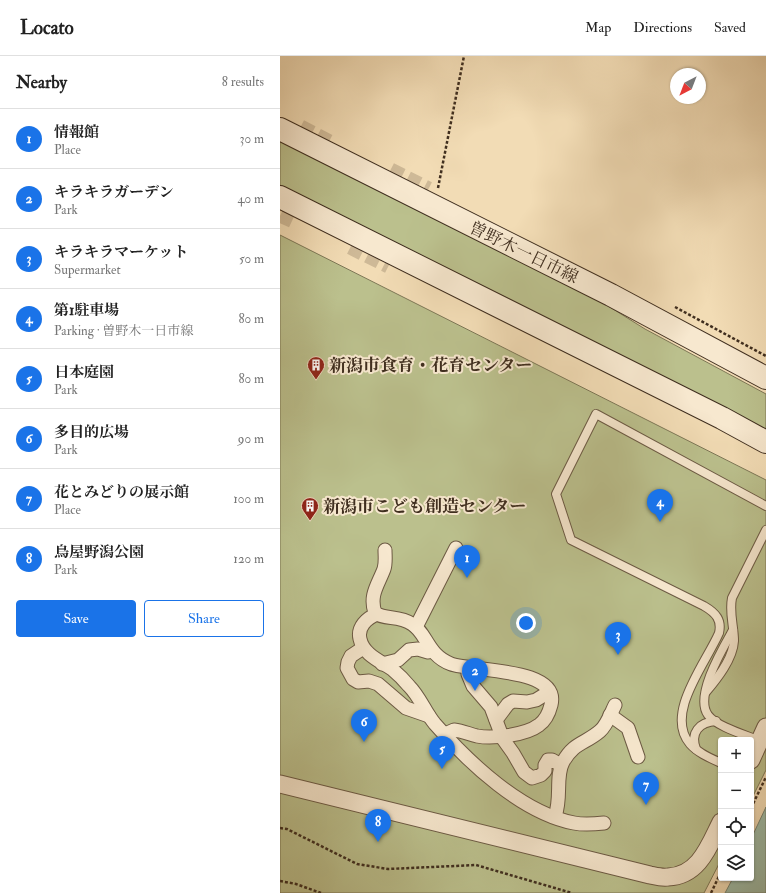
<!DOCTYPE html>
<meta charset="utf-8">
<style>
body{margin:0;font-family:"IM FELL Double Pica","Noto Serif JP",serif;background:#f2f2f2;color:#222}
.controls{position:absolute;right:12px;bottom:12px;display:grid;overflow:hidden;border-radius:4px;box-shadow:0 1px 3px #0004}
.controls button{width:36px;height:36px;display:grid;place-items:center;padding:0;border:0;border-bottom:1px solid #e0e0e0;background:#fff;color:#222;font:20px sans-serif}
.compass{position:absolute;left:390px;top:12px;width:36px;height:36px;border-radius:50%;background:#fff;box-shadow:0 1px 3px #0004;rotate:222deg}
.you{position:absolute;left:246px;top:567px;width:14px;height:14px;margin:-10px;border:3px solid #fff;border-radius:50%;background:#1a73e8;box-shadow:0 0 0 6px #1a73e833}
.badge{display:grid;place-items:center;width:26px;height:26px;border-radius:50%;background:#1a73e8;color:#fff;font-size:13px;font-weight:700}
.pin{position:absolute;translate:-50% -33px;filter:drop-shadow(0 1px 2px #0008)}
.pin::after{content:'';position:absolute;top:21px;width:14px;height:12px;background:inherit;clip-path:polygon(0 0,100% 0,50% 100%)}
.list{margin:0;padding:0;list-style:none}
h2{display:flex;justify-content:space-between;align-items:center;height:52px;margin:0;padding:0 16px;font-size:17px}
h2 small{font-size:13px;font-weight:400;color:#767676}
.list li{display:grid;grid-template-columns:26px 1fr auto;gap:12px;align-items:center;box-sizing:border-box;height:60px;padding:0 16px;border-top:1px solid #e0e0e0}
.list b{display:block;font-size:15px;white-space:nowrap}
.list p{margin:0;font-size:13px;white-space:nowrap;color:#767676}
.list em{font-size:13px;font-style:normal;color:#767676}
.actions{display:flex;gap:8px;padding:12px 16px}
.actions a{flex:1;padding:9px 0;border:1px solid #1a73e8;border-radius:4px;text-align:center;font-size:14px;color:#1a73e8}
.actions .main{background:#1a73e8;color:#fff}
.icon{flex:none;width:22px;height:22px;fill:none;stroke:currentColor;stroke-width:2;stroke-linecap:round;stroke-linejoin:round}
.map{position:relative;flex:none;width:486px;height:837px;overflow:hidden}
header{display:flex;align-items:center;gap:24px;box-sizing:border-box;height:56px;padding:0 20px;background:#fff;border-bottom:1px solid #e0e0e0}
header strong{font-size:19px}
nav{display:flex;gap:22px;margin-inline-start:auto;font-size:14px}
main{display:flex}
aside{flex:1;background:#fff}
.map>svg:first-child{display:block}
</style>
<header>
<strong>Locato</strong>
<nav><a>Map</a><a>Directions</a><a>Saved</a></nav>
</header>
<main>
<aside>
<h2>Nearby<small>8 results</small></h2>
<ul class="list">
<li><span class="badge">1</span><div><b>情報館</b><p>Place</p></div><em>30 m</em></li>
<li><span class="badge">2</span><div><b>キラキラガーデン</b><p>Park</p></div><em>40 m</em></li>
<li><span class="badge">3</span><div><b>キラキラマーケット</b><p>Supermarket</p></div><em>50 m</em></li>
<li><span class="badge">4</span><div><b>第1駐車場</b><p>Parking · 曽野木一日市線</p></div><em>80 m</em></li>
<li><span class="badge">5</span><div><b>日本庭園</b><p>Park</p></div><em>80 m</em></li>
<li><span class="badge">6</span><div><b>多目的広場</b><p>Park</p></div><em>90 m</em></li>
<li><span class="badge">7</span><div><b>花とみどりの展示館</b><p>Place</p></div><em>100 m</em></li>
<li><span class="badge">8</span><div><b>鳥屋野潟公園</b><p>Park</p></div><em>120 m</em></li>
</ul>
<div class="actions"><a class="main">Save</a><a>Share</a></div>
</aside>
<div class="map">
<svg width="486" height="837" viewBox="0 0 486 837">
<rect width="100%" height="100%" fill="#f2dcb5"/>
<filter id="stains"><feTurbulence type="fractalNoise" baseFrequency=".005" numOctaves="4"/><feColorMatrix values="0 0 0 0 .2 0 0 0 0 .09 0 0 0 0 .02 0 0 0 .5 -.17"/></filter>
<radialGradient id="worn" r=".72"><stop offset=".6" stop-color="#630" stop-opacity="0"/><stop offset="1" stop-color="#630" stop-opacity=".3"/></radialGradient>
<g fill="#bbc08d" stroke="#7d7756">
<polygon points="0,82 293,228 365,273 486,338 486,378 0,129"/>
<polygon points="0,179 486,424 486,714 471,744 471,684 441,684 441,804 424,837 0,837"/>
</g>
<polygon fill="#9cbca9" stroke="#778372" points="486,751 486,837 445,837 453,822 471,822 471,783"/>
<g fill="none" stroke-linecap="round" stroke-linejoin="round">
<g stroke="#ceb997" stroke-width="13" stroke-dasharray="13 6" stroke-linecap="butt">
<polyline points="21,70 54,87"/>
<polyline points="111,113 149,132"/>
<polyline points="0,160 13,166"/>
<polyline points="70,192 108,211"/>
</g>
<g stroke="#6c5a44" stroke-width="10">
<g id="service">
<path d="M453,574C443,592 414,640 428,659C437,671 466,679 480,685"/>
<path d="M426,636C437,623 453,603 454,585C454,570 449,557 452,542L486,474"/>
<path d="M416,693C410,677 419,666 436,665"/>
<path d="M441,707C430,702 418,697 410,688C384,658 426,607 439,577C442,564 436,557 424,550L291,484L276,438L316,358L486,450"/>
</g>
</g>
<g stroke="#6c5a44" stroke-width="15">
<g id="pedestrian">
<path d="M105,494C105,500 106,507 104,513C98,529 89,539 95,557C105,564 119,559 132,568C147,577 147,599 171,608C193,616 280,611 271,649C269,657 266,664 259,669C246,679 213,683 197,680C189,678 182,675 174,674L165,678"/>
<path d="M97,558C87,562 77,571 80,583C83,598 100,605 112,613C118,618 124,624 129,630C140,641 145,656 155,668C189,707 242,757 294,767C304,769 315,768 324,767"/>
<polyline points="136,571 176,492"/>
<polyline points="83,592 71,600 68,606 67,612 73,623 78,626 89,625 98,628 126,652 149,660"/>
<polyline points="102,608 118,604 129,594 138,593 148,596 151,594"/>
<polyline points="188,613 188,618 193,630 211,651 223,683 233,697 244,716 252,722 261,719 265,715 265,709 268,704 272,704 281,709"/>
<polyline points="330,659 348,672 358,701"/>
<polyline points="216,664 228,648 233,645 247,646 256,644 269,636"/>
<path d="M275,760C282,742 275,720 283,706C294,686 305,688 320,675C327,669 331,657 335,649"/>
</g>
</g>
<g stroke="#6c5a44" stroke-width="19">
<g id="minor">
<polyline points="471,704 486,671"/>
<path d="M0,728L370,819C375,820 382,822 388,821C419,820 429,790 441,766"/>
</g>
</g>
<g stroke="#3f2e1f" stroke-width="24">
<g id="secondary">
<polyline points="0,73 331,239 486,322"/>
<polyline points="0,141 442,362 486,386"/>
</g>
</g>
<g stroke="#3f2e1f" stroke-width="2.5" stroke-dasharray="3 2" stroke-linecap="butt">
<polyline points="158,132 184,0"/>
<polyline points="395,251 486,300"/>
<polyline points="471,752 486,721"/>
<polyline points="0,772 7,773 77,808 108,813 196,809 292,837"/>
<polyline points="0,825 16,828 41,837"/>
<polyline points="431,837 441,816"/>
</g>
<use href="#service" stroke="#f7e8cf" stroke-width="8"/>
<use href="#pedestrian" stroke="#f7e8cf" stroke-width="13"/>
<use href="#minor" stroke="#f7e8cf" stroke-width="17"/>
<use href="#secondary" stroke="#f7e8cf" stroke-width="22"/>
</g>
<defs>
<g id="building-pin" transform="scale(0.9)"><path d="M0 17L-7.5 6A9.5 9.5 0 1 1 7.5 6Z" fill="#8f2418" stroke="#f7e8cf"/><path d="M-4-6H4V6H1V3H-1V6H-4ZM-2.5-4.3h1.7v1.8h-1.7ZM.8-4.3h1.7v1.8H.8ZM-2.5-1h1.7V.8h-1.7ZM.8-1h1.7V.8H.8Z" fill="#fff"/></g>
</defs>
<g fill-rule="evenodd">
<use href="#building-pin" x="36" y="309"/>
<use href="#building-pin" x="30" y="450"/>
</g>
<g text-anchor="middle" stroke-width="4" stroke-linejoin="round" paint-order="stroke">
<g font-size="17" fill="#3f2e1f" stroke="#f7e8cf">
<text transform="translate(244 196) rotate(26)" y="6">曽野木一日市線</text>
</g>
<g font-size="17" font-weight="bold" fill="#3f2e1f" stroke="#f7e8cf" text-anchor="start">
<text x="49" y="315">新潟市食育・花育センター</text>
<text x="43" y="456">新潟市こども創造センター</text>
</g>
</g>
<rect width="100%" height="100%" filter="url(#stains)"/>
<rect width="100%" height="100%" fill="url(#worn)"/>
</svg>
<div class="controls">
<button>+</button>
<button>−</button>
<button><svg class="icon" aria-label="locate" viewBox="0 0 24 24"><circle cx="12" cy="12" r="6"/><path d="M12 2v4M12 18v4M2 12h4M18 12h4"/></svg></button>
<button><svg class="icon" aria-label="layers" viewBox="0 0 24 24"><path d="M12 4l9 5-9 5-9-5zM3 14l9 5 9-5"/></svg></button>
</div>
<svg class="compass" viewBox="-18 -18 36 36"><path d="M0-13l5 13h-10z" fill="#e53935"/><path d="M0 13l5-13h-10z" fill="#767676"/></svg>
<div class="you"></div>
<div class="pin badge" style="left:187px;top:522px">1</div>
<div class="pin badge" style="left:195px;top:635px">2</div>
<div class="pin badge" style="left:338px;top:599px">3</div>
<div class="pin badge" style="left:380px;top:466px">4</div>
<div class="pin badge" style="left:162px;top:713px">5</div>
<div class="pin badge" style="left:84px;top:686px">6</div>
<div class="pin badge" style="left:366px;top:749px">7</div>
<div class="pin badge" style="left:98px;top:786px">8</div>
</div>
</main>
